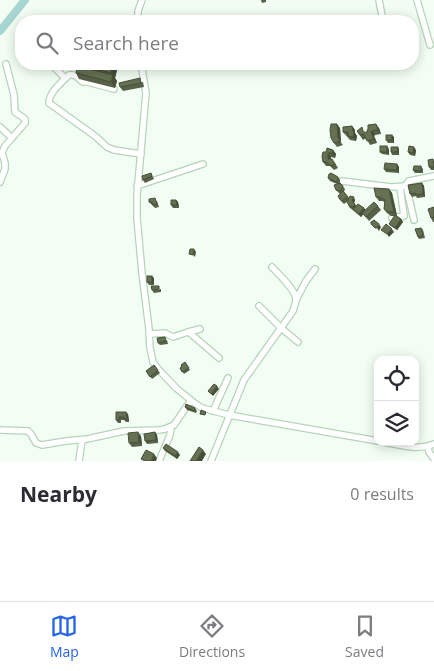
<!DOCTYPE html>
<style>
body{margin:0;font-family:"Open Sans",sans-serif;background:#f7f7f7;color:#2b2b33}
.controls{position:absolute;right:15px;bottom:15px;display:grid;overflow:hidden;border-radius:10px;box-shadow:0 2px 12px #0003}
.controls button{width:45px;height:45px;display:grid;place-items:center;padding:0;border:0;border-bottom:1px solid #e1e1e2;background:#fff;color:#2b2b33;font:25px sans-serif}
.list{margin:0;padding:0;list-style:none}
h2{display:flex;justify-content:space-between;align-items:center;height:65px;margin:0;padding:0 20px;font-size:21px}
h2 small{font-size:16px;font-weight:400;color:#7c7c81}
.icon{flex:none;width:28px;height:28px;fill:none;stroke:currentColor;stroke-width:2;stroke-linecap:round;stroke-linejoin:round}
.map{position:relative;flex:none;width:434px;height:461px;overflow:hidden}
.search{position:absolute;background:#fff;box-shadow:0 2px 12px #0003;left:15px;right:15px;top:15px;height:55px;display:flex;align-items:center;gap:12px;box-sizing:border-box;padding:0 18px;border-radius:20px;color:#7c7c81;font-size:19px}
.sheet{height:140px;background:#fff}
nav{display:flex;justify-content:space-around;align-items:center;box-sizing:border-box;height:70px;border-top:1px solid #e1e1e2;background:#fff;font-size:14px;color:#7c7c81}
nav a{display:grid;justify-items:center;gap:2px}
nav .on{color:#2563eb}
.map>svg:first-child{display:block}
</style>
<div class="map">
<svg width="434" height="461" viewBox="0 0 434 461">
<rect width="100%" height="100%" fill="#f2fef3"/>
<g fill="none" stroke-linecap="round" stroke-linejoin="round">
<polyline stroke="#a6d5d2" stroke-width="8" points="0,31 25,0"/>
<g stroke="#b6d4b9" stroke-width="8">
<g id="minor">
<polyline points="379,0 382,16"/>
<polyline points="417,0 430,45"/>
<polyline points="138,21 138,11 142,0"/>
<polyline points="141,64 146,93 137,195 137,218 142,273 149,329 150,348 153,362 158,369 176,388 193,402 202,408 229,415 378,441"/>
<polyline points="52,65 65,78"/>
<path d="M114,89L87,82H83C77,78 76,74 69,75C62,82 49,92 49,103L95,136L107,147L114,150L141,154"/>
<polyline points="0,127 12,138"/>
<polyline points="342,181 391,187 406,186"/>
<polyline points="0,182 5,169 5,163 2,153 5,146 25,123 25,119 15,112 14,95 6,64"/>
<polyline points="137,186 203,164"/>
<polyline points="392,218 404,216 400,187"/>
<polyline points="414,220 406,185 409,181 434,176"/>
<polyline points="296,300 306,281 315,269"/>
<polyline points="259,306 281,328 298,342"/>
<polyline points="188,332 200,329"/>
<polyline points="150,334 165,333 173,337 188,332 191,334 219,358"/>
<polyline points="213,411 228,378"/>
<polyline points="0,430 28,431 31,434 36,443 42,445 66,441 87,439 124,431 159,430 165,429 174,425 191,400"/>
<path d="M383,442C400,445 417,451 434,444"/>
<polyline points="428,447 429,452 434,459"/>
<polyline points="79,461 82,440"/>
<polyline points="159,461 170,435 171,427"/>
<path d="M211,461L244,380L293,311C294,307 296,303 296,299C296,290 278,274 272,267"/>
</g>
</g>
<use href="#minor" stroke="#fff" stroke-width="5.5"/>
</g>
<g fill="#576147">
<polygon points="261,0 266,0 266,2 262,3"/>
<polygon points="80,65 117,70 115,78 117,81 115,88 79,79 76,73 82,67"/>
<polygon points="143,82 144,87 123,91 120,87"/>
<polygon points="352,126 355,130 355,133 357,136 356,141 350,140 343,132"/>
<polygon points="340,128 341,143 343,145 337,147 334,143"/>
<polygon points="379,128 381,134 375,135 374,136 377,143 370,145 366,138 363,140 357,131 366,133"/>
<polygon points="394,137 394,143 388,143 386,140"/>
<polygon points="398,147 399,150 399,155 392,155 391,152"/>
<polygon points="389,149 389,155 382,154 380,152"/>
<polygon points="333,150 336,154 335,158 331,157 331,159 335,163 338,168 334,170 330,166 326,166 323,162 322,156"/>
<polygon points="416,150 415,156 410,155 408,152"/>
<polygon points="434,160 434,170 431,170 429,167"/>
<polygon points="397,164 399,167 399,173 386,172 384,169"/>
<polygon points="421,166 423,169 423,173 415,173 413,170"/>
<polygon points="151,173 154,179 145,183 143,180"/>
<polygon points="338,177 340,180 340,183 345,189 344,192 349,198 355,200 354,203 356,206 364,208 365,210 378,206 381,210 369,221 363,214 361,217 349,207 348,204 348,201 344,204 339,199 338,196 340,194 336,190 337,184 330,181 328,178"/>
<polygon points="422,183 424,186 425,197 417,198 416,196 412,197 410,194 408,185"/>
<polygon points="389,189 392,193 397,216 396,216 401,219 403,222 397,230 391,226 389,224 395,216 391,216 387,213 384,209 385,202 382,201 379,201 376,197"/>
<polygon points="176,200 178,202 179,208 173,208 171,205"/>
<polygon points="157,201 159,207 155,208 149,202"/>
<polygon points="434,207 434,222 433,222 431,218"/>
<polygon points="421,228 423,230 425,238 419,239 418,237"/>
<polygon points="154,278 154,285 149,285 147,282"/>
<polygon points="161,289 161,292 154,293 152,290"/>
<polygon points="167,340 168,344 160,345 158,343"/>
<polygon points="185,362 190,370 184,374 180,368"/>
<polygon points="154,365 160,373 152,379 146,371"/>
<polygon points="185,407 195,408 197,411 196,413 187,410"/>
<polygon points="116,412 128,414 129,422 126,422 124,420 121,420 121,423 118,423 116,420"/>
<polygon points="155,432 157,435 158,443 147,444 145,441"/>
<polygon points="141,436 142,446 132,447 129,443"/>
<polygon points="163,448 180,455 177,459 165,451"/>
</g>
<g fill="#474f39">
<polygon points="113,65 117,70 115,78 117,81 115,88 111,82 113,76 111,73"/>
<polygon points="337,124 340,128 341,143 343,145 338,138"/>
<polygon points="376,124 379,128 381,134 378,130"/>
<polygon points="352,126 355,130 355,133 357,136 356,141 353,137"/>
<polygon points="372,131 375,135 374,136 377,143 374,139 371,132"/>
<polygon points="392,135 394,137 394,143 392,140"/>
<polygon points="387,146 389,149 389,155 387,152"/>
<polygon points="398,147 399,150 399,155 397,152"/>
<polygon points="414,147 416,150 415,156 413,153"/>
<polygon points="333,150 336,154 335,158 332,153"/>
<polygon points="328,153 331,157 330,162 327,157"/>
<polygon points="397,164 399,167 399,173 397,170"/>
<polygon points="422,183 424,186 425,197 423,194"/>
<polygon points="389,189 392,193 397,216 394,212"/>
<polygon points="354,197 355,200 354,203 357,207 355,210 353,207 352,200"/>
<polygon points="176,200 178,202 179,208 177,205"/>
<polygon points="364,208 366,211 361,217 359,214"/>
<polygon points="401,219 403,222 397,230 395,228"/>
<polygon points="379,224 381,227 379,231 377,228"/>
<polygon points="392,229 394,232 389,237 387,234"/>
<polygon points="194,249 196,252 195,257 193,255"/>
<polygon points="152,276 154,278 154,285 152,282"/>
<polygon points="217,386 219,389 213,396 211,394"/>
<polygon points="126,412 128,414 129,422 127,419"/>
<polygon points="138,432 141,436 142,446 139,442"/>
<polygon points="155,432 157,435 158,443 156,440"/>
<polygon points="203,450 206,454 202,461 196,461"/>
<polygon points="178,452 180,455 177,459 175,456"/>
<polygon points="154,454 157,458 156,461 151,461"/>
</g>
<g fill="#657152" stroke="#474f39">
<polygon points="373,16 382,17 382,21 383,21 372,21"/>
<polygon points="80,64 109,64 113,65 111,73 80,65"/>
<polygon points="77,66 113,75 111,82 76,73"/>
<polygon points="140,78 141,83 120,87 119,83"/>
<polygon points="331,124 337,124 338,138 340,141 334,143 331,138 330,130"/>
<polygon points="376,124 378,130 372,131 371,132 374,139 367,141 364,135 362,134 360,135 357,131 362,127 363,131 366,133 368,129 368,125"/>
<polygon points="352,126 353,131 354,132 353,137 348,136 348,132 343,132 343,127"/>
<rect x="386" y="135" width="6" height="5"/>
<rect x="380" y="146" width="7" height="6"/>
<polygon points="409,146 414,147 413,153 408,152"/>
<polygon points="391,147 398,147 397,152 391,152"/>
<polygon points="327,148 333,150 332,153 328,153 328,159 332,159 335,164 331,166 327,162 323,162 322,156 323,152 326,152"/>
<polygon points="433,159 434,167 429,167 428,160"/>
<polygon points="385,163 397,164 397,170 384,169"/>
<polygon points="414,166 421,166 421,171 413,170"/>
<polygon points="151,173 152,176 143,180 142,176"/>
<polygon points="331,173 338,177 338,179 337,182 328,178 329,174"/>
<polygon points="340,183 343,186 342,189 339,191 336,190 334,185"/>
<polygon points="422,183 423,194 416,195 415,193 410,194 408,185"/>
<polygon points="374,188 389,189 394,212 388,212 384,209 385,200 379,197 376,197"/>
<polygon points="343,191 348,197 342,201 338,196"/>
<polygon points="350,196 354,197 352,200 355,205 353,207 351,207 348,204 347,202"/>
<polygon points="155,198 157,204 153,205 152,202 149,202 149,199"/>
<polygon points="171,200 176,200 177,205 171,205"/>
<polygon points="374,202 378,206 366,217 362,213"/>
<polygon points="358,204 364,208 359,214 353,209"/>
<polygon points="434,207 434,217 431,218 428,209"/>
<polygon points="395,215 401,219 395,228 389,224"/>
<polygon points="374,220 379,224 377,228 375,228 371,224 371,222"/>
<polygon points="386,224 392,229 387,234 381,230"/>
<polygon points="421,228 423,235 418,237 415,229"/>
<polygon points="190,249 194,249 193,255 189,254"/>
<rect x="147" y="276" width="5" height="6"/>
<polygon points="151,286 159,286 159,289 152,290"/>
<polygon points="165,337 166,341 158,343 157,338"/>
<polygon points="185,362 189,368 182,372 180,368 182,366 181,365"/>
<polygon points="154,365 158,370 150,377 146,371"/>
<polygon points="214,384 217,386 211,394 208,391"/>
<polygon points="186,404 195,408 194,411 185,407"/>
<polygon points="201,410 206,412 205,415 200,414"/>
<polygon points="116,412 126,412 127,419 124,419 124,417 119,417 119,420 116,420"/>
<polygon points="138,432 139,442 129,443 128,433"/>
<polygon points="155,432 156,440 145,441 144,434"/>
<polygon points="166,444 178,452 175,456 163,448"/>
<polygon points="199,447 203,450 196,461 190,461"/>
<polygon points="146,450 154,454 151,461 145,461 141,459"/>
</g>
</svg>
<div class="controls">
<button><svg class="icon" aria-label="locate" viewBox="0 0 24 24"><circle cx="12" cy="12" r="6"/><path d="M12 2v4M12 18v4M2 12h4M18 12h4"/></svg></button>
<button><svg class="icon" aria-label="layers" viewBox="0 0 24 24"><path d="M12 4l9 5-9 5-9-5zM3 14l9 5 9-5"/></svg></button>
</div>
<div class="search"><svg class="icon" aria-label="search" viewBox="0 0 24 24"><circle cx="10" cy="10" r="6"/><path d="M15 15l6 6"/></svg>Search here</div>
</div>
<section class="sheet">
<h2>Nearby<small>0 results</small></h2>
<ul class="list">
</ul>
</section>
<nav>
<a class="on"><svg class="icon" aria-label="map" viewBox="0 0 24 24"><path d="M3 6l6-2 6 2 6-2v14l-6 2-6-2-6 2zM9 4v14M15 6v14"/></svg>Map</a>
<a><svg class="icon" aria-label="directions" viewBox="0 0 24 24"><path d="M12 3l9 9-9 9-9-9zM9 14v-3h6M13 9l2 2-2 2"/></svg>Directions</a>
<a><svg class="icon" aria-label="saved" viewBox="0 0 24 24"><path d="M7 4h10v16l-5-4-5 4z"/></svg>Saved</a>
</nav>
